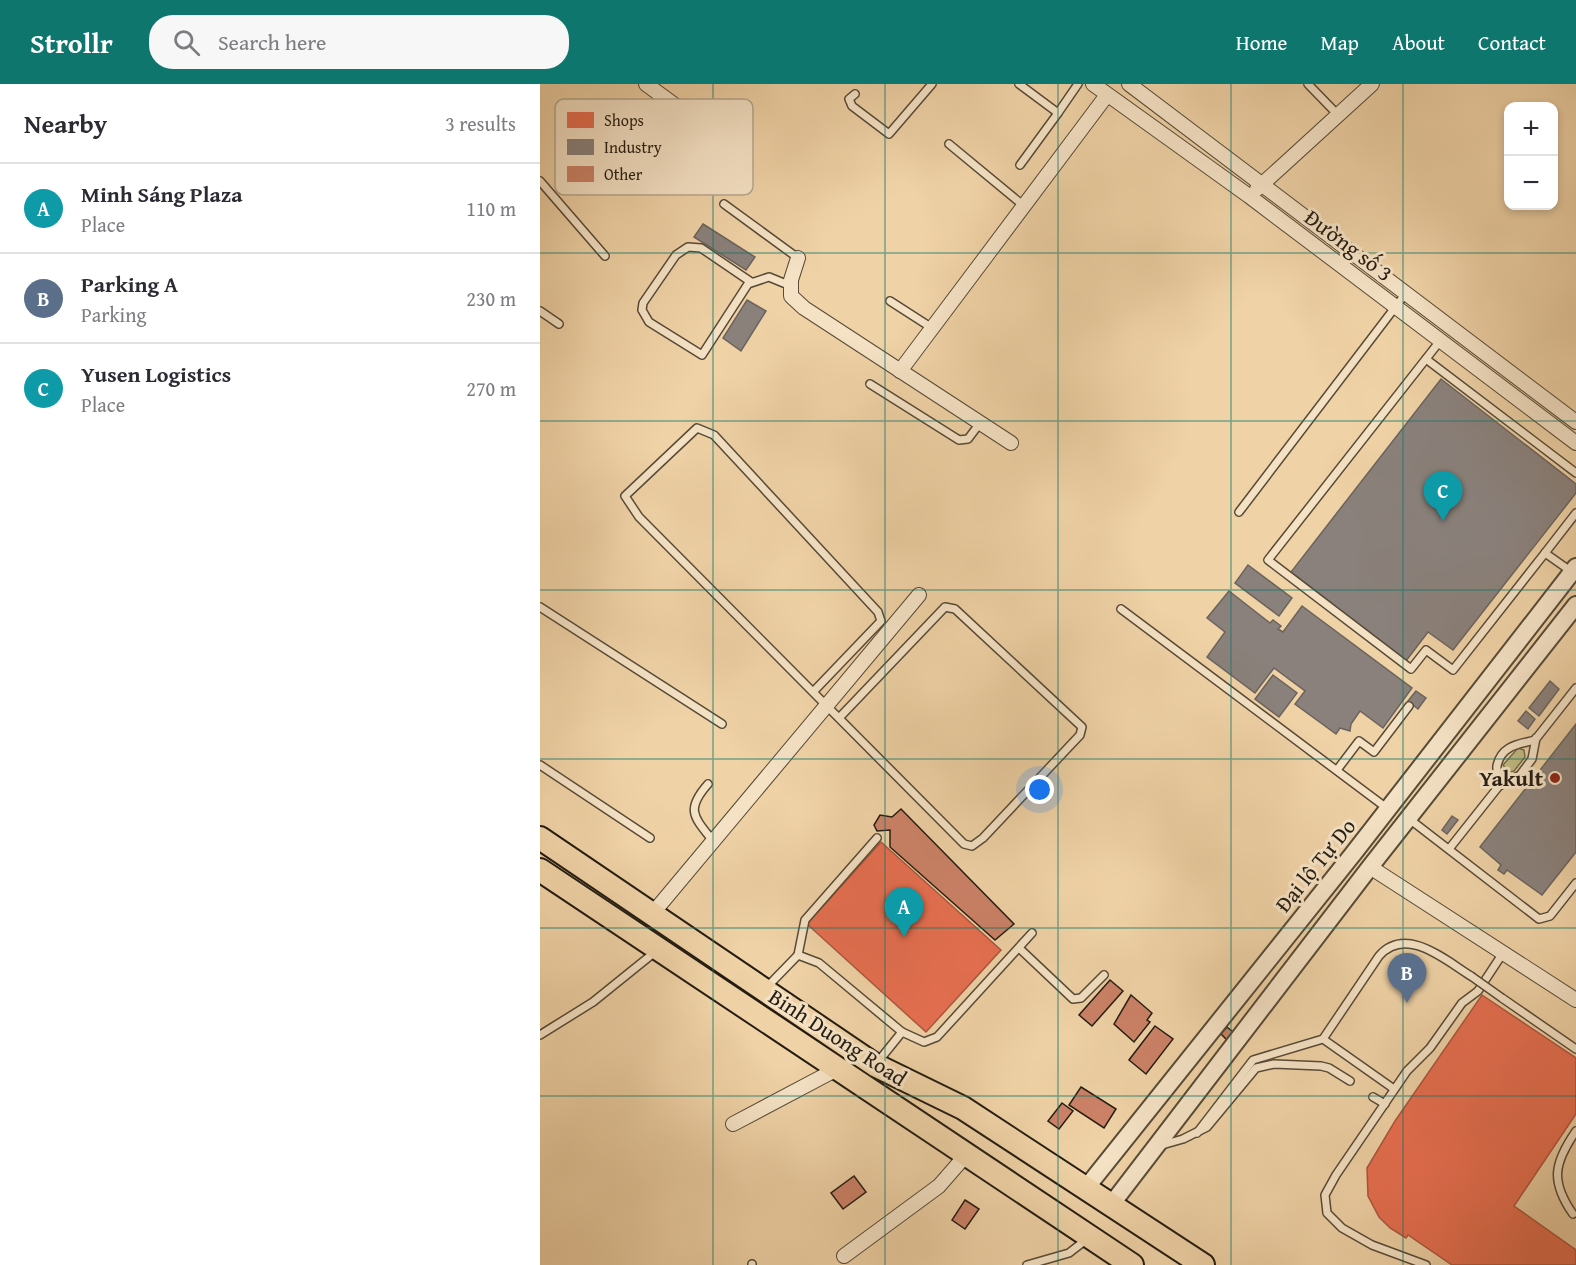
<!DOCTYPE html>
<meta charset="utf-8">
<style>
body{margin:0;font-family:"Gentium Book Plus",serif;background:#f7f7f7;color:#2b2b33}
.controls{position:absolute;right:18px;top:18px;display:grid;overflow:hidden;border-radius:12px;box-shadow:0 3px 9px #0003}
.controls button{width:54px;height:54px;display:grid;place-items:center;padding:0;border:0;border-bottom:2px solid #e1e1e2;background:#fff;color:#2b2b33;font:30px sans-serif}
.you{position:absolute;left:500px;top:706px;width:21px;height:21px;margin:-15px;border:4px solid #fff;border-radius:50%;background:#1a73e8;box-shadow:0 0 0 9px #1a73e833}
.badge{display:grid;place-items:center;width:39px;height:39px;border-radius:50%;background:#0f766e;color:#fff;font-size:20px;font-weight:700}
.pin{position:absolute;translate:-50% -50px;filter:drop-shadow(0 2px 3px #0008)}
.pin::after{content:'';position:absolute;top:32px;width:21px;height:18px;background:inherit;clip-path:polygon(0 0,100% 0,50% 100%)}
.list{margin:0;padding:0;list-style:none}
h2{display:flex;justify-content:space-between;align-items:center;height:78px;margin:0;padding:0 24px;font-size:26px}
h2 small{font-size:20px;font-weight:400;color:#7c7c81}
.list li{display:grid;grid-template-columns:39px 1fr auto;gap:18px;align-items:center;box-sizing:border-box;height:90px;padding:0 24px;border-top:2px solid #e1e1e2}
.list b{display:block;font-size:22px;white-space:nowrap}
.list p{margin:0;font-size:20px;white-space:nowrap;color:#7c7c81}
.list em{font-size:20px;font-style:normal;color:#7c7c81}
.icon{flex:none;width:33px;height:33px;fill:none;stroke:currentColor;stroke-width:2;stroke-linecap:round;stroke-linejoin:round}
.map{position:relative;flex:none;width:1036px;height:1181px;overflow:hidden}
header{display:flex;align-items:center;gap:36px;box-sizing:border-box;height:84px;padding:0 30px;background:#0f766e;color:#fff}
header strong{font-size:28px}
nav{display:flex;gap:33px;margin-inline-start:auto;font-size:21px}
.search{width:420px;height:54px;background:#f7f7f7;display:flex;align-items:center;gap:15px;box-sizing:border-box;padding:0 21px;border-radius:24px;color:#7c7c81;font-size:22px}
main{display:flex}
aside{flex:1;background:#fff}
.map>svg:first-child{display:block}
</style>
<header>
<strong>Strollr</strong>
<div class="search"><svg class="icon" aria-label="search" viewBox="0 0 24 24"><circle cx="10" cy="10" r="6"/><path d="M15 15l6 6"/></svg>Search here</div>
<nav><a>Home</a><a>Map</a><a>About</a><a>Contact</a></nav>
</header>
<main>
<aside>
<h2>Nearby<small>3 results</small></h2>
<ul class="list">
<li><span class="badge" style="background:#0f9aa8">A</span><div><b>Minh Sáng Plaza</b><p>Place</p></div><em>110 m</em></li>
<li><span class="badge" style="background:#5c6f8a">B</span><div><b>Parking A</b><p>Parking</p></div><em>230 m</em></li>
<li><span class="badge" style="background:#0f9aa8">C</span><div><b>Yusen Logistics</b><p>Place</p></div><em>270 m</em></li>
</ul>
</aside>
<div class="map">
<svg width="1036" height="1181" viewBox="0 0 1036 1181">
<rect width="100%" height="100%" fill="#efd2a6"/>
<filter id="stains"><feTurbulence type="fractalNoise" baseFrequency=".00333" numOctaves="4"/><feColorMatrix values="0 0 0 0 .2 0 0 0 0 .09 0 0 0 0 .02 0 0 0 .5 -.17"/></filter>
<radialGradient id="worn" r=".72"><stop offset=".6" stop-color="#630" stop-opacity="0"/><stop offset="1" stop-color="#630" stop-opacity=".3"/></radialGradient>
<polygon fill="#c1ba81" stroke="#726b4a" stroke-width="1.5" points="978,664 984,666 985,673 974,687 968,688 963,681"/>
<g fill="#e76f51" stroke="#ac563e" stroke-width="1.5">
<polygon points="341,758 461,866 386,948 267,840"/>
<polygon points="942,911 1036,974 1036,1030 974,1122 1036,1166 1036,1181 912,1181 868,1151 866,1154 850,1144 839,1133 828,1112 827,1084 855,1037"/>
</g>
<g fill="#8a817c" stroke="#6b635c" stroke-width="1.5">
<polygon points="163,140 215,173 206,186 154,153"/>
<polygon points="207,216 226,227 201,267 183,254"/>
<polygon points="901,295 1036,400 1036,409 913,566 888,548 866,577 751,488"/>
<polygon points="708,481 752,514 739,532 695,499"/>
<polygon points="689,507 730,539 733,536 741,542 738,545 743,548 762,522 872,604 843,644 820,627 811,640 810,647 800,644 796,650 755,620 765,607 734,584 715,609 667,573 685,548 667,534"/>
<polygon points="733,591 757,609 739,633 715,615"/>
<polygon points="1010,597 1019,605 999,632 989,624"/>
<polygon points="876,607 886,614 878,625 868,617"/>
<polygon points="986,627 995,635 988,645 978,637"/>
<polygon points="1036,640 1036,768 1002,811 967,786 964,790 958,786 961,781 940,763"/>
<polygon points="912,732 918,736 907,750 902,746"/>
</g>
<g fill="#cc8268" stroke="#241c12" stroke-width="1.5">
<polygon points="361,725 474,840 455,856 350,763 350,746 337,747 334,741 340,731 352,733"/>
<polygon points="570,896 583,907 552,942 539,931"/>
<polygon points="591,911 612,929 607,936 610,938 594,958 574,940"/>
<polygon points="615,942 633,955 606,990 589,976"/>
<polygon points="687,943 693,948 687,956 681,950"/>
<polygon points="541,1003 576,1025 564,1044 529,1021"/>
<polygon points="522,1019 533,1027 519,1045 508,1037"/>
<polygon points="314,1092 326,1108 303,1125 291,1109"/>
<polygon points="425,1116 439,1125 425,1145 412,1136"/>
</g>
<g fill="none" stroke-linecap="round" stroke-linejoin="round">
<g stroke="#574a37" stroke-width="10">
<g id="service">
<polyline points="479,0 518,29 538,0"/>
<polyline points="768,0 798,31"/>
<polyline points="315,10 309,15 312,22 349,50 392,0"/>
<polyline points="409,60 484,122"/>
<polyline points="480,81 518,29"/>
<polyline points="0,97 65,172"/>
<polyline points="184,120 258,174"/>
<polyline points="211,198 161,164 148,163 136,171 103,219 102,226 109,238 162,271 208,200 229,193 251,202"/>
<polyline points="350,217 392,244"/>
<polyline points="0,227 19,240"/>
<polyline points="900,257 728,476 871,585 886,566 913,586 1005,469 1032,488"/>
<polyline points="886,275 1036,389"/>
<polyline points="330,300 419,356 428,355 440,339"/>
<polyline points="699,428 866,209"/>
<polyline points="1005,469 1036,429"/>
<polyline points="0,523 182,640"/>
<polyline points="581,525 848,725"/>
<polyline points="273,608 341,537 338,528 174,351 157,344 85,412 99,433 424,760 432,762 443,754 540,651 542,643 415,525 405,523 299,634"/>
<polyline points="0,681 110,754"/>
<polyline points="797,686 819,657 834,668 869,622"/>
<path d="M168,700C145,726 154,733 173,757"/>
<polyline points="959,702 980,691 992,675 996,654"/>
<polyline points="868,734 999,835 1010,832 1036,799"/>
<path d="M909,765L959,702C961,694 956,690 957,682C961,661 980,660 995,656L1036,604"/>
<polyline points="479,864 533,915 541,914 564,891"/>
<polyline points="258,871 265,836 337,754"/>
<polyline points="226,904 258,871 279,879 362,948 384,958 397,953 492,849"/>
<polyline points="962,914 1036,965"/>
<polyline points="0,951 53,918 115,868"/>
<polyline points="783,955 854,1005"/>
<polyline points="337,979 362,948"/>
<polyline points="833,1013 845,1020"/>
<path d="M657,1049L713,976L783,955L839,872C866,841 905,876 931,892"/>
<polyline points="622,1061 643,1055 667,1043 716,984 734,980 781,982 789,984 810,997"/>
<path d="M1033,1130C1010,1097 1014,1079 1036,1047"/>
<polyline points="212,1180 212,1181"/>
<polyline points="487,1181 529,1169 547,1155"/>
<polyline points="886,1181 832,1161 802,1144 787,1129 785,1111 796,1091 867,987 890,964 922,919 938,907 963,869"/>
</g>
</g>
<g stroke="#574a37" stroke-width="16">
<g id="minor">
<polyline points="106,0 204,72"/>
<polyline points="553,0 709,112 1036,359"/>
<polyline points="589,0 1036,338"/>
<polyline points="717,105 832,0"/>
<polyline points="258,174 251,196 251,212 264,224 471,359"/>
<polyline points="360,287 567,11"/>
<polyline points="830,783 1036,916"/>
<polyline points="113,829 379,511"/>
<polyline points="193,1040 297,985"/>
<polyline points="304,1172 399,1102 426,1071"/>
</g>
</g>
<g stroke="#574a37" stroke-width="20">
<g id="tertiary">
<polyline points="546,1104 813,770 1036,483"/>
<polyline points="571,1121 830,783 1036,521"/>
</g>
</g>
<g stroke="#241c12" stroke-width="26">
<g id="trunk">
<polyline points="0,754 335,981 423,1024 663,1181"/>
<polyline points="0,786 592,1181"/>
</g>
</g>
<use href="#service" stroke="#f5e2c5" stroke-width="7"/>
<use href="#minor" stroke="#f5e2c5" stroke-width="14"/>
<use href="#tertiary" stroke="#f5e2c5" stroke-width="16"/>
<use href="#trunk" stroke="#efd2a6" stroke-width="22"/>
<g stroke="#574a37" stroke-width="10" stroke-linecap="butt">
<polyline id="service-bridge" points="931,892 962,914"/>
</g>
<use href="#service-bridge" stroke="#f5e2c5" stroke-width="7"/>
</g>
<path fill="none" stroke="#0f766e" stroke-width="1.5" stroke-opacity="0.55" d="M173,0V1181M345,0V1181M518,0V1181M691,0V1181M863,0V1181M0,169H1036M0,337H1036M0,506H1036M0,675H1036M0,844H1036M0,1012H1036"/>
<circle fill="#8f2418" stroke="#f5e2c5" stroke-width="2" cx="1015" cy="694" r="6"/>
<g text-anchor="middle" stroke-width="6" stroke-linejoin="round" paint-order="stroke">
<g font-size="22" fill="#241c12" stroke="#f5e2c5">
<text transform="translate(809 161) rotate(37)" y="8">Đường số 3</text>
<text transform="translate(775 781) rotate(-51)" y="8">Đại lộ Tự Do</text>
<text transform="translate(298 953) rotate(33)" y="8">Binh Duong Road</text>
</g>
<g font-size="22" font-weight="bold" fill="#241c12" stroke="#f5e2c5" text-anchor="end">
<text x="1003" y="702">Yakult</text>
</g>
</g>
<rect x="15" y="15" width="198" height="96" rx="9" fill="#f5e2c5" stroke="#b6a78f" stroke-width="1.5"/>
<rect x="27" y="28" width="27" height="16" fill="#e76f51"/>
<rect x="27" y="55" width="27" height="16" fill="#8a817c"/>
<rect x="27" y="82" width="27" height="16" fill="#cc8268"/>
<g font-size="16" fill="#241c12">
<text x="64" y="42">Shops</text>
<text x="64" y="69">Industry</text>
<text x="64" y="96">Other</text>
</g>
<rect width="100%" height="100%" filter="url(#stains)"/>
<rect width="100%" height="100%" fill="url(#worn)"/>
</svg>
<div class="controls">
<button>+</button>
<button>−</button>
</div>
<div class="you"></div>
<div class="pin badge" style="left:364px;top:853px;background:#0f9aa8">A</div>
<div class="pin badge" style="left:867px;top:919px;background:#5c6f8a">B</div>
<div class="pin badge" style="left:903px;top:437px;background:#0f9aa8">C</div>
</div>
</main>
